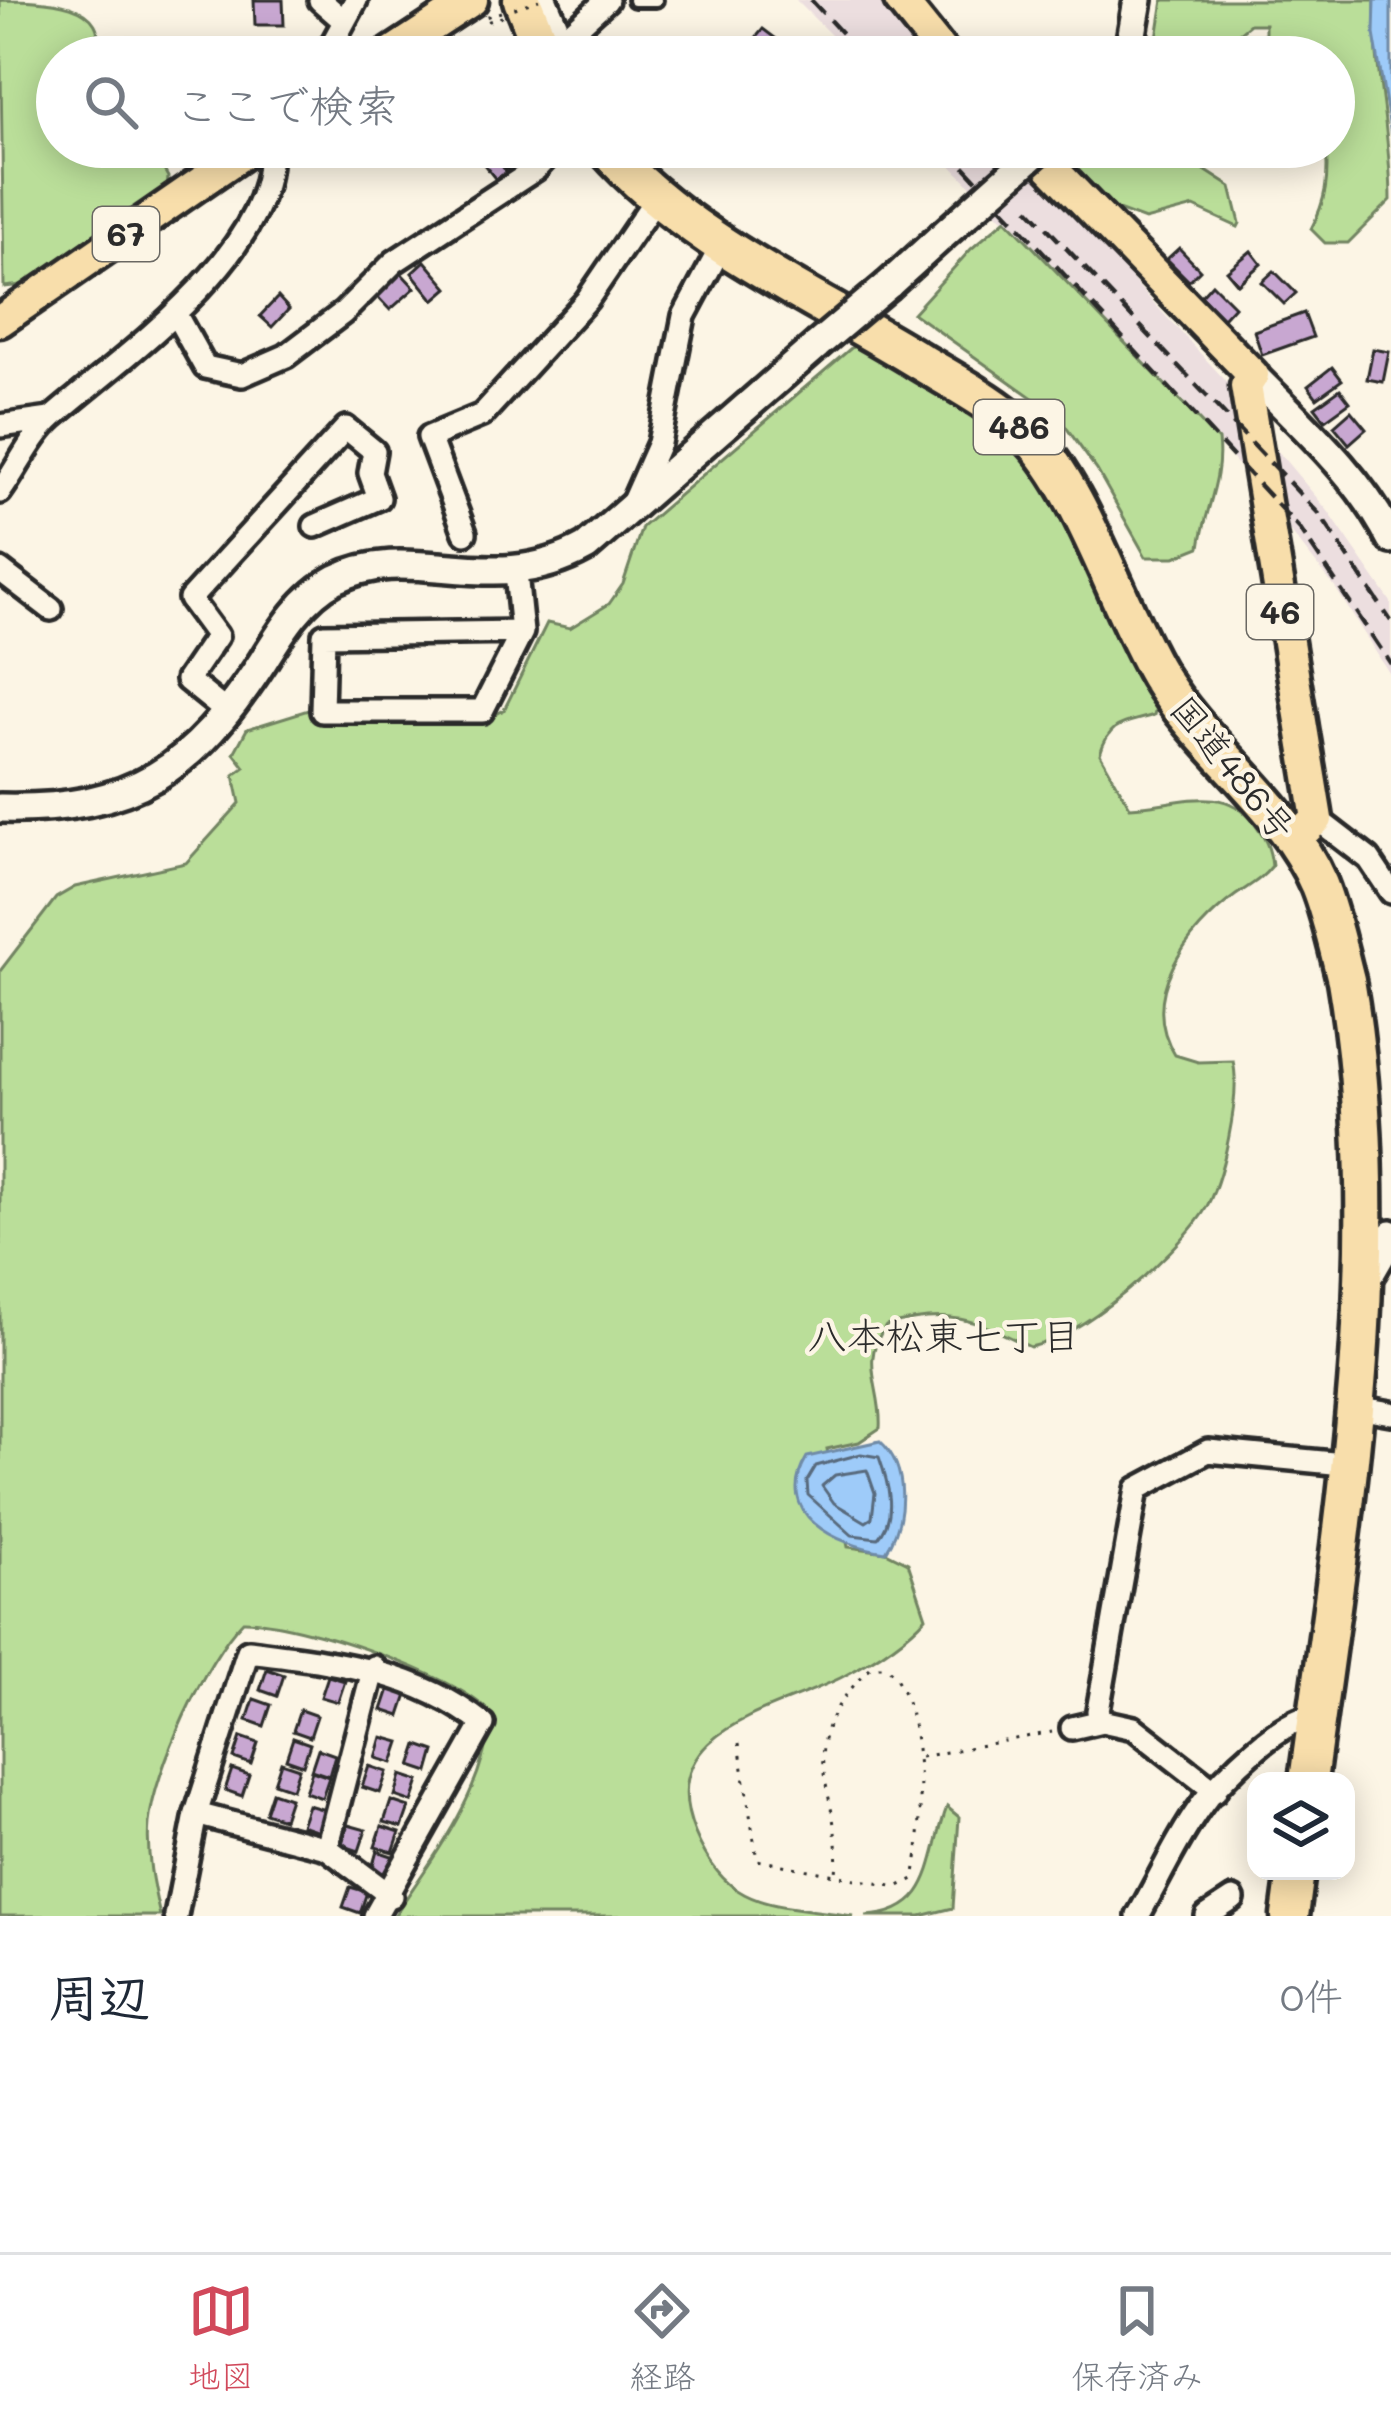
<!DOCTYPE html>
<html lang="ja">
<meta charset="utf-8">
<style>
body{margin:0;font-family:Mali,"Klee One",sans-serif;background:#f6f6f7;color:#1f2937}
.controls{position:absolute;right:36px;bottom:36px;display:grid;overflow:hidden;border-radius:24px;box-shadow:0 6px 30px #0003}
.controls button{width:108px;height:108px;display:grid;place-items:center;padding:0;border:0;border-bottom:3px solid #e0e1e3;background:#fff;color:#1f2937;font:60px sans-serif}
.list{margin:0;padding:0;list-style:none}
h2{display:flex;justify-content:space-between;align-items:center;height:156px;margin:0;padding:0 48px;font-size:51px}
h2 small{font-size:39px;font-weight:400;color:#747a83}
.icon{flex:none;width:66px;height:66px;fill:none;stroke:currentColor;stroke-width:2;stroke-linecap:round;stroke-linejoin:round}
.map{position:relative;flex:none;width:1391px;height:1916px;overflow:hidden}
.search{position:absolute;background:#fff;box-shadow:0 6px 30px #0003;left:36px;right:36px;top:36px;height:132px;display:flex;align-items:center;gap:30px;box-sizing:border-box;padding:0 42px;border-radius:66px;color:#747a83;font-size:45px}
.sheet{height:336px;background:#fff}
nav{display:flex;justify-content:space-around;align-items:center;box-sizing:border-box;height:168px;border-top:3px solid #e0e1e3;background:#fff;font-size:33px;color:#747a83}
nav a{display:grid;justify-items:center;gap:6px}
nav .on{color:#d1495b}
.map>svg:first-child{display:block}
</style>
<div class="map">
<svg width="1391" height="1916" viewBox="0 0 1391 1916">
<rect width="100%" height="100%" fill="#fcf5e5"/>
<filter id="ink" filterUnits="userSpaceOnUse"><feTurbulence type="fractalNoise" baseFrequency=".00833" numOctaves="2"/><feDisplacementMap in="SourceGraphic" scale="24" xChannelSelector="R" yChannelSelector="G"/><feConvolveMatrix kernelMatrix="1 2 1 2 8 2 1 2 1" color-interpolation-filters="sRGB"/></filter>
<g filter="url(#ink)">
<g fill="#ecdedf">
<polygon points="796,0 891,0 937,57 853,57"/>
<polygon points="933,147 1021,147 1138,286 1262,420 1269,441 1328,511 1391,602 1391,676 1336,589 1218,440"/>
</g>
<g fill="#bade99" stroke="#728462" stroke-width="3">
<path d="M0,0C40,0 117,0 94,57H57V147H151L168,177L167,190L31,284L4,287Z"/>
<path d="M1163,0H1375C1373,68 1391,133 1391,200L1348,243H1325L1311,229C1326,201 1329,178 1326,147H1334V57H1265V24H1250L1210,57H1154Z"/>
<polygon points="1077,147 1169,147 1231,187 1240,223 1238,227 1194,207 1145,220 1110,207 1063,161"/>
<path d="M1006,219L1218,440C1223,479 1205,509 1200,547L1175,557H1146L1097,470L1058,416L913,313L971,249Z"/>
<path d="M864,337L1034,455L1157,702L1154,715C1125,724 1110,720 1100,754L1130,807C1175,806 1223,781 1254,823C1265,838 1270,847 1272,866C1261,880 1250,885 1236,895C1186,931 1138,997 1175,1055L1198,1062L1233,1061C1241,1095 1223,1183 1203,1213C1172,1258 1082,1337 1030,1347C975,1319 948,1308 886,1326C858,1362 883,1389 880,1428L859,1442L827,1449L848,1547L886,1552L908,1563L926,1617C906,1640 872,1661 844,1676C781,1710 651,1727 695,1833C729,1914 776,1903 853,1916H394C438,1850 483,1795 491,1714C457,1674 297,1620 243,1621C205,1659 155,1769 149,1823C146,1854 153,1886 160,1916H0V971L56,898L75,887L186,863L240,803L234,775L245,767L234,753L247,729L321,706L485,720L504,710L547,623L570,628L609,604L623,584L642,527Z"/>
<path d="M947,1807L959,1817L953,1908L921,1916H866C936,1913 928,1856 947,1807Z"/>
</g>
<g fill="#9ecbf9" stroke="#708ba7" stroke-width="3">
<polygon points="1375,0 1391,0 1391,134 1374,34"/>
<path d="M880,1441C910,1468 906,1521 886,1552C836,1545 772,1515 807,1457Z"/>
</g>
<g fill="none" stroke-linecap="round" stroke-linejoin="round">
<g stroke="#596b7d" stroke-width="3">
<path d="M861,1454L879,1457C888,1482 898,1516 878,1538L852,1535L808,1495L807,1481L816,1466Z"/>
<polygon points="867,1470 875,1493 872,1518 866,1522 834,1503 822,1486 835,1475"/>
</g>
</g>
<g fill="#c8a7d1" stroke="#2b2b2b" stroke-width="3">
<polygon points="254,0 283,0 284,25 255,25"/>
<polygon points="763,29 783,44 773,57 748,47"/>
<polygon points="485,37 493,57 464,57 460,45"/>
<polygon points="494,147 504,153 497,159 507,173 497,181 479,158"/>
<polygon points="521,147 533,162 513,176 501,160"/>
<polygon points="1179,248 1200,270 1189,281 1167,259"/>
<polygon points="1251,251 1261,264 1238,284 1227,271"/>
<polygon points="425,261 448,288 434,300 412,273"/>
<polygon points="1274,271 1296,293 1284,304 1262,282"/>
<polygon points="401,273 415,288 390,310 376,295"/>
<polygon points="1212,284 1234,306 1223,318 1201,296"/>
<polygon points="278,297 289,309 272,327 260,316"/>
<polygon points="1304,313 1313,337 1262,355 1254,331"/>
<polygon points="1373,349 1389,352 1383,382 1367,379"/>
<polygon points="1332,367 1342,380 1317,398 1308,386"/>
<polygon points="1340,389 1350,402 1325,420 1315,407"/>
<polygon points="1351,411 1366,429 1349,444 1334,426"/>
<polygon points="267,1669 284,1675 277,1696 260,1690"/>
<polygon points="328,1676 345,1681 338,1702 321,1697"/>
<polygon points="389,1689 407,1695 400,1716 382,1710"/>
<polygon points="254,1699 271,1705 264,1726 247,1720"/>
<polygon points="300,1710 317,1716 310,1737 293,1731"/>
<polygon points="241,1737 258,1743 251,1764 234,1758"/>
<polygon points="382,1737 400,1742 393,1763 376,1758"/>
<polygon points="293,1738 310,1744 303,1765 286,1759"/>
<polygon points="418,1745 435,1751 429,1772 411,1766"/>
<polygon points="318,1749 335,1755 329,1776 311,1770"/>
<polygon points="281,1762 299,1768 292,1789 274,1783"/>
<polygon points="369,1766 387,1772 380,1793 362,1787"/>
<polygon points="232,1769 249,1775 242,1796 225,1790"/>
<polygon points="312,1771 329,1777 322,1798 305,1792"/>
<polygon points="401,1775 419,1781 412,1802 395,1796"/>
<polygon points="272,1792 290,1798 283,1819 265,1813"/>
<polygon points="391,1801 409,1807 402,1827 384,1822"/>
<polygon points="308,1805 325,1810 319,1831 301,1825"/>
<polygon points="348,1825 366,1830 359,1851 341,1845"/>
<polygon points="382,1826 400,1832 393,1852 375,1847"/>
<polygon points="377,1851 395,1857 388,1877 371,1872"/>
<polygon points="350,1887 367,1892 360,1913 343,1907"/>
</g>
<g fill="none" stroke-linecap="round" stroke-linejoin="round">
<g stroke="#2b2b2b" stroke-width="20">
<polyline id="lane" points="634,0 656,0"/>
</g>
<g stroke="#2b2b2b" stroke-width="30">
<g id="street">
<polyline points="320,0 344,21"/>
<polyline points="546,0 563,40 607,0"/>
<polyline points="325,57 356,0"/>
<polyline points="175,313 205,367 242,375 286,356 343,313 394,262 536,169 556,147"/>
<polyline points="0,426 50,419"/>
<path d="M0,492C17,469 32,435 54,416C122,357 278,250 269,147"/>
<polyline points="631,506 659,443 684,316 723,243"/>
<polyline points="465,533 429,437 482,415 587,300 657,197"/>
<polyline points="0,570 51,609"/>
<polyline points="516,573 522,632 482,711 322,711 324,635 522,632"/>
<polyline points="229,714 187,680 217,636 190,599 346,428 374,451 370,473 379,498 315,526"/>
<polyline points="1317,819 1369,859 1391,892"/>
<polyline points="1374,1273 1389,1247 1391,1231"/>
<polyline points="1362,1408 1391,1413"/>
<polyline points="1072,1728 1102,1721"/>
<polyline points="1215,1791 1134,1728 1102,1721 1098,1711 1137,1489 1208,1451 1354,1465"/>
<polyline points="196,1814 327,1848 391,1896"/>
<polyline points="327,1848 374,1667"/>
<path d="M176,1916L196,1814L248,1651C334,1662 413,1669 483,1724L375,1916"/>
<path d="M1138,1916C1159,1879 1178,1837 1203,1803C1221,1779 1288,1711 1317,1717"/>
<polyline points="1207,1916 1233,1899"/>
</g>
</g>
<g stroke="#2b2b2b" stroke-width="36">
<g id="secondary">
<polyline points="1128,57 1138,0"/>
<polyline points="888,285 941,237"/>
<path d="M1253,375C1302,425 1359,475 1391,539"/>
<path d="M0,808C134,811 193,770 263,661C282,630 303,596 336,579C413,540 491,600 586,547L817,345"/>
</g>
</g>
<g stroke="#2b2b2b" stroke-width="39">
<g id="primary">
<polyline points="900,0 946,57"/>
<polyline points="385,57 472,0"/>
<polyline points="1031,147 1253,375 1246,386 1317,819 1294,841"/>
<polyline points="0,321 252,147"/>
</g>
</g>
<g stroke="#2b2b2b" stroke-width="45">
<g id="highway">
<polyline points="522,0 545,57"/>
<path d="M605,147C687,241 816,297 921,362C956,383 998,405 1027,434C1083,489 1116,604 1158,675C1204,751 1283,802 1319,885C1331,915 1338,949 1346,980C1391,1243 1344,1518 1308,1781"/>
<polyline points="1290,1916 1296,1871"/>
</g>
</g>
<g stroke="#2b2b2b" stroke-width="3" stroke-dasharray="3 9" stroke-linecap="butt">
<polyline points="501,12 485,17 486,22 502,17"/>
<path d="M739,1743L757,1860L897,1887L914,1879C924,1828 926,1700 886,1667H871C783,1755 843,1776 836,1875"/>
<polyline points="920,1757 1052,1732"/>
</g>
<use href="#lane" stroke="#fcf5e5" stroke-width="10"/>
<use href="#street" stroke="#fcf5e5" stroke-width="21"/>
<use href="#secondary" stroke="#fcf5e5" stroke-width="27"/>
<use href="#primary" stroke="#f8deab" stroke-width="30"/>
<use href="#highway" stroke="#f8deab" stroke-width="36"/>
<g stroke="#2b2b2b" stroke-width="4.5" stroke-dasharray="18 9" stroke-linecap="butt">
<polyline points="811,0 864,57"/>
<polyline points="946,147 1300,529 1391,664"/>
<polyline points="1028,208 1320,515 1391,621"/>
</g>
<g stroke="#2b2b2b" stroke-width="36" stroke-linecap="butt">
<g id="secondary-bridge">
<polyline points="941,237 1042,147"/>
<polyline points="817,345 888,285"/>
</g>
</g>
<polyline stroke="#2b2b2b" stroke-width="3" stroke-dasharray="3 9" stroke-linecap="butt" points="503,12 539,0"/>
<use href="#secondary-bridge" stroke="#fcf5e5" stroke-width="27"/>
</g>
</g>
<g text-anchor="middle" stroke-width="9" stroke-linejoin="round" paint-order="stroke">
<g fill="#fcf5e5" stroke="#6a6863" stroke-width="3">
<rect x="93" y="207" width="66" height="54" rx="9"/>
<rect x="974" y="400" width="90" height="54" rx="9"/>
<rect x="1247" y="585" width="66" height="54" rx="9"/>
</g>
<g font-size="33" font-weight="bold" fill="#2b2b2b">
<text x="126" y="246">67</text>
<text x="1019" y="439">486</text>
<text x="1280" y="624">46</text>
</g>
<g font-size="36" fill="#2b2b2b" stroke="#fcf5e5">
<text transform="translate(1233 768) rotate(51)" y="13">国道486号</text>
</g>
<g font-size="39" fill="#2b2b2b" stroke="#fcf5e5">
<text x="944" y="1350">八本松東七丁目</text>
</g>
</g>
</svg>
<div class="controls">
<button><svg class="icon" aria-label="layers" viewBox="0 0 24 24"><path d="M12 4l9 5-9 5-9-5zM3 14l9 5 9-5"/></svg></button>
</div>
<div class="search"><svg class="icon" aria-label="search" viewBox="0 0 24 24"><circle cx="10" cy="10" r="6"/><path d="M15 15l6 6"/></svg>ここで検索</div>
</div>
<section class="sheet">
<h2>周辺<small>0件</small></h2>
<ul class="list">
</ul>
</section>
<nav>
<a class="on"><svg class="icon" aria-label="map" viewBox="0 0 24 24"><path d="M3 6l6-2 6 2 6-2v14l-6 2-6-2-6 2zM9 4v14M15 6v14"/></svg>地図</a>
<a><svg class="icon" aria-label="directions" viewBox="0 0 24 24"><path d="M12 3l9 9-9 9-9-9zM9 14v-3h6M13 9l2 2-2 2"/></svg>経路</a>
<a><svg class="icon" aria-label="saved" viewBox="0 0 24 24"><path d="M7 4h10v16l-5-4-5 4z"/></svg>保存済み</a>
</nav>
